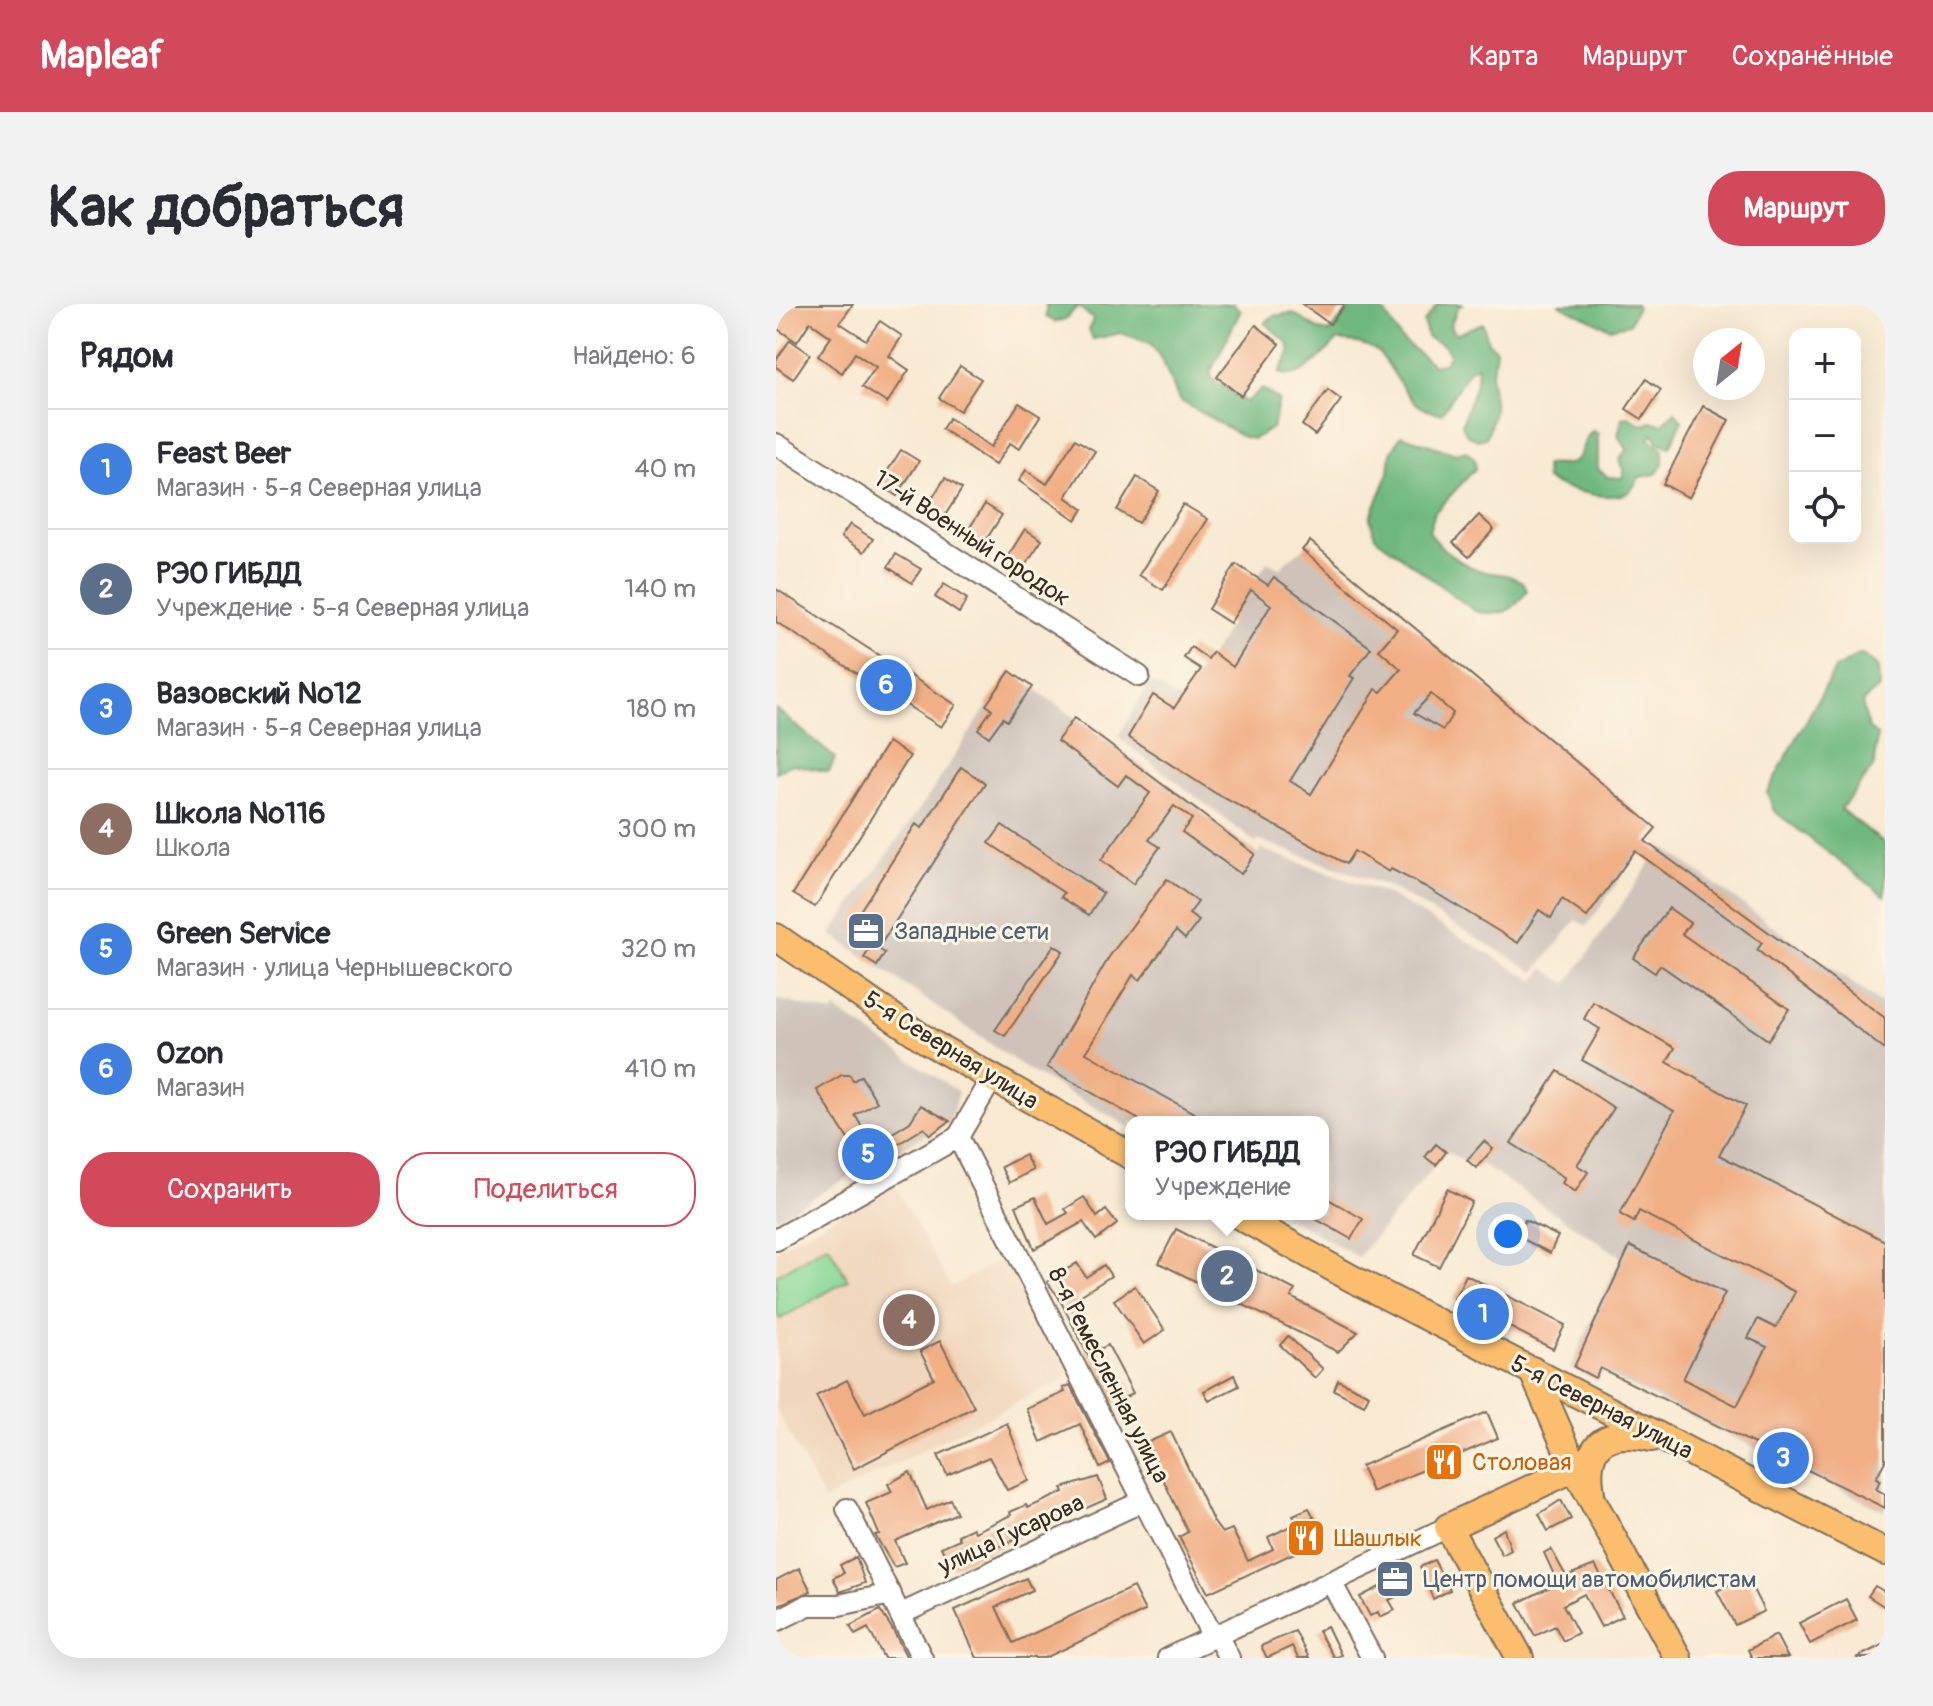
<!DOCTYPE html>
<html lang="ru">
<meta charset="utf-8">
<style>
body{margin:0;font-family:Pangolin,sans-serif;background:#f2f2f3;color:#2b2b33}
.controls{position:absolute;right:24px;top:24px;display:grid;overflow:hidden;border-radius:16px;box-shadow:0 8px 32px #0002}
.controls button{width:72px;height:72px;display:grid;place-items:center;padding:0;border:0;border-bottom:2px solid #e1e1e2;background:#fff;color:#2b2b33;font:40px sans-serif}
.compass{position:absolute;left:917px;top:24px;width:72px;height:72px;border-radius:50%;background:#fff;box-shadow:0 8px 32px #0002;rotate:30deg}
.you{position:absolute;left:732px;top:930px;width:28px;height:28px;margin:-20px;border:6px solid #fff;border-radius:50%;background:#1a73e8;box-shadow:0 0 0 12px #1a73e833}
.badge{display:grid;place-items:center;width:52px;height:52px;border-radius:50%;background:#d1495b;color:#fff;font-size:26px;font-weight:700}
.pin{position:absolute;translate:-50% -50%;border:4px solid #fff;box-shadow:0 2px 8px #0006}
.popup{position:absolute;left:349px;top:812px;width:204px;height:104px;box-sizing:border-box;display:grid;place-content:center;border-radius:16px;background:#fff;filter:drop-shadow(0 2px 6px #0005);font-size:26px;white-space:nowrap;color:#7c7c81}
.popup b{font-size:30px;color:#2b2b33}
.popup::after{content:'';position:absolute;left:50%;top:100%;margin-left:-16px;border:16px solid transparent;border-top-color:#fff}
.list{margin:0;padding:0;list-style:none}
h2{display:flex;justify-content:space-between;align-items:center;height:104px;margin:0;padding:0 32px;font-size:34px}
h2 small{font-size:26px;font-weight:400;color:#7c7c81}
.list li{display:grid;grid-template-columns:52px 1fr auto;gap:24px;align-items:center;box-sizing:border-box;height:120px;padding:0 32px;border-top:2px solid #e1e1e2}
.list b{display:block;font-size:30px;white-space:nowrap}
.list p{margin:0;font-size:26px;white-space:nowrap;color:#7c7c81}
.list em{font-size:26px;font-style:normal;color:#7c7c81}
.actions{display:flex;gap:16px;padding:24px 32px}
.actions a{flex:1;padding:18px 0;border:2px solid #d1495b;border-radius:32px;text-align:center;font-size:28px;color:#d1495b}
.actions .main{background:#d1495b;color:#fff}
.icon{flex:none;width:44px;height:44px;fill:none;stroke:currentColor;stroke-width:2;stroke-linecap:round;stroke-linejoin:round}
.map{position:relative;flex:none;width:1109px;height:1354px;overflow:hidden;border-radius:32px}
header{display:flex;align-items:center;gap:48px;box-sizing:border-box;height:112px;padding:0 40px;background:#d1495b;color:#fff}
header strong{font-size:38px}
nav{display:flex;gap:44px;margin-inline-start:auto;font-size:28px}
.intro{display:flex;align-items:center;justify-content:space-between;box-sizing:border-box;height:192px;padding:0 48px}
h1{margin:0;font-size:56px}
.button{padding:20px 36px;border-radius:32px;background:#d1495b;color:#fff;font-size:28px;font-weight:700}
main{display:flex;gap:48px;padding:0 48px}
aside{flex:1;background:#fff;border-radius:32px;box-shadow:0 8px 32px #0002}
.map>svg:first-child{display:block}
</style>
<header>
<strong>Mapleaf</strong>
<nav><a>Карта</a><a>Маршрут</a><a>Сохранённые</a></nav>
</header>
<div class="intro"><h1>Как добраться</h1><a class="button">Маршрут</a></div>
<main>
<aside>
<h2>Рядом<small>Найдено: 6</small></h2>
<ul class="list">
<li><span class="badge" style="background:#3f7fe0">1</span><div><b>Feast Beer</b><p>Магазин · 5-я Северная улица</p></div><em>40 m</em></li>
<li><span class="badge" style="background:#5c6f8a">2</span><div><b>РЭО ГИБДД</b><p>Учреждение · 5-я Северная улица</p></div><em>140 m</em></li>
<li><span class="badge" style="background:#3f7fe0">3</span><div><b>Вазовский №12</b><p>Магазин · 5-я Северная улица</p></div><em>180 m</em></li>
<li><span class="badge" style="background:#8d6e63">4</span><div><b>Школа №116</b><p>Школа</p></div><em>300 m</em></li>
<li><span class="badge" style="background:#3f7fe0">5</span><div><b>Green Service</b><p>Магазин · улица Чернышевского</p></div><em>320 m</em></li>
<li><span class="badge" style="background:#3f7fe0">6</span><div><b>Ozon</b><p>Магазин</p></div><em>410 m</em></li>
</ul>
<div class="actions"><a class="main">Сохранить</a><a>Поделиться</a></div>
</aside>
<div class="map">
<svg width="1109" height="1354" viewBox="0 0 1109 1354">
<rect width="100%" height="100%" fill="#fcf5e5"/>
<filter id="ink" filterUnits="userSpaceOnUse"><feTurbulence type="fractalNoise" baseFrequency=".0125" numOctaves="2"/><feDisplacementMap in="SourceGraphic" scale="16" xChannelSelector="R" yChannelSelector="G"/><feConvolveMatrix kernelMatrix="1 2 1 2 8 2 1 2 1" color-interpolation-filters="sRGB"/></filter>
<filter id="wash" filterUnits="userSpaceOnUse"><feTurbulence type="fractalNoise" baseFrequency=".006" numOctaves="4" result="noise"/><feDisplacementMap in="SourceGraphic" scale="32" xChannelSelector="R" yChannelSelector="G"/><feGaussianBlur stdDeviation="1.8" result="paint"/><feColorMatrix in="noise" values="0 0 0 0 0 0 0 0 0 0 0 0 0 0 0 0 0 1.4 0 .05"/><feComposite in="paint" operator="in"/></filter>
<g filter="url(#wash)">
<rect width="100%" height="100%" fill="#f8e9d2"/>
<polygon fill="#f0d6bc" points="118,880 175,983 228,954 235,969 246,974 292,1066 288,1075 48,1196 0,1105 0,946"/>
<g fill="#cec2b9">
<polygon points="526,246 872,534 811,622 800,616 759,668 614,583 483,536 480,539 342,433 374,378 404,396 425,366 408,354 415,343 433,355 491,258 505,265 510,257"/>
<polygon points="234,367 426,505 425,508 482,550 485,545 611,590 759,677 768,664 791,680 886,542 1109,703 1109,1208 826,1068 821,1077 794,1064 845,953 705,860 700,864 659,841 650,853 660,861 582,953 506,910 547,910 547,818 355,818 355,824 251,765 55,630 154,490"/>
<polygon points="0,695 56,709 59,705 182,788 174,817 0,914"/>
</g>
<polygon fill="#89d896" stroke="#62815a" stroke-width="2" points="52,941 72,976 4,1015 0,1008 0,971"/>
<g fill="#6eb87f" stroke="#54714e" stroke-width="2">
<polygon points="270,0 457,0 465,6 434,69 438,77 470,98 486,85 503,96 496,124 478,135 468,133 403,96 386,56 374,39 345,29 317,35 313,25 317,15 302,2 289,15 279,18 270,13"/>
<path d="M578,0H603L626,36L658,61L668,59L674,51L669,42L651,33L648,18L662,0H688L682,3L674,22L680,30L707,19L712,38L720,45C720,55 714,68 715,77C720,103 720,108 710,134L701,136L691,131L686,121C691,100 702,83 702,62L693,66L666,109C632,109 623,71 604,50C595,40 575,38 562,36C546,50 526,78 503,69L514,49L512,39L489,19L497,12L517,9L543,26L553,28Z"/>
<polygon points="782,0 860,0 861,3 853,20 833,24"/>
<path d="M899,108L906,117L894,143L883,139L877,129L873,134L887,146V160L880,170L864,173C860,177 857,185 853,188C837,199 787,185 770,176L769,161C777,160 789,162 796,159C808,153 805,135 817,127L822,130V165L832,173L846,174L848,167L843,156L851,145L842,132L846,114L853,113L866,121L876,118L887,120Z"/>
<path d="M625,131L680,150L690,147L698,154L700,164L659,208L653,227C664,246 688,263 710,268C726,271 731,269 747,278L751,287C736,309 725,313 699,307L599,233L594,214L613,169L615,149Z"/>
<polygon points="1085,350 1102,363 1103,384 1086,398 1092,424 1101,431 1098,462 1065,505 1109,540 1109,592 998,507 991,488 1059,365"/>
<polygon points="0,405 59,454 53,468 17,460 0,468"/>
</g>
<g id="blocks">
<g fill="#f0af85" fill-rule="evenodd">
<polygon points="12,0 77,0 64,19 90,36 104,17 126,32 113,52 133,66 111,99 86,83 100,63 79,49 66,69 42,52 55,33 34,18 21,38 0,24 0,17"/>
<polygon points="526,0 569,0 554,20"/>
<polygon points="480,21 504,40 465,92 441,73"/>
<polygon points="14,36 34,50 17,75 0,63 0,56"/>
<polygon points="184,62 205,75 184,107 163,94"/>
<polygon points="870,75 885,86 866,115 850,105"/>
<polygon points="552,86 565,96 539,131 526,121"/>
<polygon points="243,99 264,112 243,145 234,139 219,161 166,125 173,114 215,143"/>
<polygon points="927,102 953,116 913,194 887,180"/>
<polygon points="299,135 319,147 290,193 307,205 300,216 243,177 250,166 271,180"/>
<polygon points="125,146 143,157 121,192 103,180"/>
<polygon points="361,173 383,187 362,219 341,206"/>
<polygon points="169,174 186,185 164,219 147,209"/>
<polygon points="209,200 226,211 204,245 187,234"/>
<polygon points="407,200 432,215 387,286 363,271"/>
<polygon points="703,211 718,225 693,253 677,239"/>
<polygon points="74,220 97,235 88,248 65,233"/>
<polygon points="249,225 266,236 243,270 227,260"/>
<path d="M534,237L880,524L869,537L1109,714V746L981,646L986,639L859,547L811,613L786,595L775,614L763,606L742,639L650,583L615,565L613,568L578,547L570,560L439,489L352,433L377,391L398,404L425,365L408,354L415,343L432,355L437,348L457,363L495,301L475,286L454,319L432,305L460,260L492,281L498,273L595,344L574,372L578,374L514,477L535,490L600,385L605,388L625,365L603,346L621,325L526,246ZM655,390L677,409L667,426L638,409Z"/>
<polygon points="120,250 145,265 136,279 112,263"/>
<polygon points="168,280 191,295 183,309 159,293"/>
<polygon points="0,285 180,401 165,423 0,318"/>
<polygon points="234,367 256,383 231,417 227,414 213,433 202,425 216,405 210,401"/>
<polygon points="298,414 479,550 465,570 406,528 416,515 398,502 373,536 384,543 357,580 325,556 374,489 350,471 342,482 281,437"/>
<polygon points="112,438 134,452 39,603 17,590"/>
<polygon points="185,463 209,479 103,643 73,624 140,520 146,524"/>
<polygon points="226,521 327,589 313,611 285,593 288,589 213,539"/>
<polygon points="391,575 422,598 413,610 423,617 409,635 400,627 364,676 357,671 310,749 434,818 367,818 271,763 333,653"/>
<polygon points="893,604 914,619 906,630 1013,705 992,736 884,661 879,669 857,654"/>
<polygon points="96,641 109,649 101,662 88,654"/>
<polygon points="278,641 287,647 229,732 219,726"/>
<polygon points="817,698 899,744 891,758 970,802 943,851 1109,937 1109,1157 1100,1174 1104,1176 1100,1185 1109,1190 1109,1204 824,1064 819,1074 798,1063 854,942 949,989 907,1075 961,1102 991,1043 972,1034 982,1015 1000,1024 1019,988 863,907 858,918 844,910 898,807 806,756 824,725 808,715"/>
<polygon points="782,767 838,804 801,861 812,868 799,888 786,879 789,874 735,839"/>
<polygon points="66,771 74,771 77,777 85,772 101,798 79,811 97,841 134,818 145,801 174,817 154,831 148,824 88,861 41,786"/>
<polygon points="708,837 717,845 700,864 691,856"/>
<polygon points="660,840 670,848 660,861 649,853"/>
<polygon points="249,851 257,866 233,879 225,863"/>
<polygon points="671,885 696,898 663,963 638,951"/>
<polygon points="547,892 587,915 575,935 531,910 547,910"/>
<polygon points="259,893 272,920 292,909 289,905 308,893 321,913 330,906 341,920 320,936 307,918 258,945 240,902"/>
<polygon points="749,916 782,932 774,949 741,932"/>
<polygon points="400,925 519,986 515,993 582,1028 562,1048 383,959"/>
<polygon points="301,959 310,973 328,961 335,972 299,995 324,1045 332,1041 357,1089 337,1100 282,992 271,978"/>
<polygon points="690,971 789,1021 777,1045 678,995"/>
<polygon points="359,982 389,1026 368,1040 338,996"/>
<polygon points="512,1032 547,1065 539,1074 504,1041"/>
<polygon points="164,1037 198,1103 78,1165 40,1092 71,1076 89,1110 158,1074 144,1047"/>
<polygon points="458,1071 463,1082 433,1097 428,1087"/>
<polygon points="562,1076 593,1091 588,1101 558,1086"/>
<polygon points="294,1081 334,1159 324,1164 304,1120 265,1138 251,1105 289,1088 287,1084"/>
<polygon points="711,1108 722,1134 596,1188 585,1162"/>
<polygon points="231,1119 253,1177 231,1186 213,1153 171,1171 162,1151"/>
<polygon points="395,1128 437,1217 446,1229 456,1225 472,1257 497,1245 492,1233 521,1219 517,1211 533,1204 538,1213 524,1219 532,1239 516,1245 518,1249 432,1289 403,1233 412,1228 370,1139"/>
<polygon points="134,1168 151,1206 174,1195 181,1209 119,1237 129,1259 118,1263 99,1231 103,1230 90,1199 116,1188 112,1180"/>
<polygon points="322,1173 331,1195 175,1264 165,1243 184,1235 182,1231 197,1224 199,1228 235,1211 234,1208 250,1201 252,1204 288,1188 286,1184"/>
<polygon points="785,1196 795,1215 772,1227 763,1210"/>
<polygon points="728,1225 735,1246 726,1251 716,1232"/>
<polygon points="775,1245 790,1272 819,1261 847,1312 825,1323 808,1290 787,1301 802,1329 787,1337 779,1322 759,1332 742,1299 782,1279 768,1249"/>
<polygon points="80,1253 89,1279 64,1288 57,1274 68,1269 64,1261"/>
<polygon points="658,1256 674,1286 657,1295 644,1263"/>
<polygon points="23,1264 35,1287 0,1302 0,1276"/>
<polygon points="625,1272 633,1286 613,1296 619,1306 604,1313 602,1308 594,1312 584,1293"/>
<polygon points="970,1272 988,1307 959,1321 941,1287"/>
<polygon points="250,1274 256,1286 220,1303 237,1339 357,1283 369,1307 269,1354 201,1354 179,1306"/>
<polygon points="1099,1282 1109,1288 1109,1303 1092,1292"/>
<polygon points="1070,1295 1081,1316 1034,1340 1023,1319"/>
<polygon points="104,1306 117,1326 131,1354 108,1354 92,1324 79,1331 74,1322"/>
<polygon points="551,1322 565,1351 558,1354 542,1327"/>
<polygon points="519,1327 533,1354 522,1354 516,1342 491,1354 485,1342"/>
<polygon points="1000,1331 1012,1354 976,1354 972,1346"/>
<polygon points="1106,1341 1109,1354 1080,1354"/>
</g>
</g>
</g>
<g filter="url(#ink)">
<use href="#blocks" fill-opacity="0" stroke="#7d6d5d" stroke-width="2"/>
<g fill="none" stroke-linecap="round" stroke-linejoin="round">
<g stroke="#7d6d5d" stroke-width="24">
<g id="minor">
<polyline points="0,140 363,372"/>
<polyline points="182,833 437,1333"/>
<polyline points="0,936 182,833 216,775"/>
<polyline points="71,1205 146,1354"/>
<polyline points="555,1278 596,1354"/>
<polyline points="125,1310 367,1197"/>
<polyline points="0,1317 32,1301 63,1301 115,1290"/>
<polyline points="441,1331 453,1354"/>
<polyline points="392,1354 672,1223"/>
</g>
</g>
<g stroke="#7d6d5d" stroke-width="30">
<g id="major">
<polyline points="0,633 153,738 355,852"/>
<polyline points="460,910 575,974 1109,1248"/>
<polyline points="756,1066 799,1164 902,1354"/>
<path d="M815,1189C807,1139 829,1124 876,1134"/>
<polyline points="744,1354 672,1223 799,1164"/>
</g>
</g>
<use href="#minor" stroke="#fff" stroke-width="20"/>
<use href="#major" stroke="#fbbe6e" stroke-width="26"/>
</g>
</g>
<defs>
<g id="office-square" transform="scale(2)"><rect x="-9" y="-9" width="18" height="18" rx="4" fill="#5c6f8a" stroke="#fcf5e5"/><path d="M-6-3h4V-5.5h4V-3h4V5H-6ZM-1-4.5V-3h2v-1.5ZM-6 0V1H6V0Z" fill="#fff"/></g>
<g id="restaurant-square" transform="scale(2)"><rect x="-9" y="-9" width="18" height="18" rx="4" fill="#e8710a" stroke="#fcf5e5"/><path d="M-5-6h1v4h1v-4h1v4h1v-4h1v5L-1.5 .5V6h-2V.5L-5-1ZM5-6V6H3V1.5H1.5Q1.5-4 5-6Z" fill="#fff"/></g>
</defs>
<g fill-rule="evenodd">
<use href="#office-square" x="90" y="627"/>
<use href="#restaurant-square" x="668" y="1158"/>
<use href="#restaurant-square" x="530" y="1234"/>
<use href="#office-square" x="619" y="1275"/>
</g>
<g text-anchor="middle" stroke-width="6" stroke-linejoin="round" paint-order="stroke">
<g font-size="24" fill="#3b2a1e" stroke="#fcf5e5">
<text transform="translate(196 234) rotate(33)" y="8">17-й Военный городок</text>
<text transform="translate(175 746) rotate(32)" y="8">5-я Северная улица</text>
<text transform="translate(333 1071) rotate(63)" y="8">8-я Ремесленная улица</text>
<text transform="translate(826 1103) rotate(27)" y="8">5-я Северная улица</text>
<text transform="translate(235 1230) rotate(-25)" y="8">улица Гусарова</text>
</g>
<g font-size="24" fill="#4e5e75" stroke="#fcf5e5" text-anchor="start">
<text x="118" y="635">Западные сети</text>
<text x="647" y="1283">Центр помощи автомобилистам</text>
</g>
<g font-size="24" fill="#c56008" stroke="#fcf5e5" text-anchor="start">
<text x="696" y="1166">Столовая</text>
<text x="558" y="1242">Шашлык</text>
</g>
</g>
</svg>
<div class="controls">
<button>+</button>
<button>−</button>
<button><svg class="icon" aria-label="locate" viewBox="0 0 24 24"><circle cx="12" cy="12" r="6"/><path d="M12 2v4M12 18v4M2 12h4M18 12h4"/></svg></button>
</div>
<svg class="compass" viewBox="-18 -18 36 36"><path d="M0-13l5 13h-10z" fill="#e53935"/><path d="M0 13l5-13h-10z" fill="#7c7c81"/></svg>
<div class="you"></div>
<div class="pin badge" style="left:707px;top:1010px;background:#3f7fe0">1</div>
<div class="pin badge" style="left:451px;top:972px;background:#5c6f8a">2</div>
<div class="popup"><b>РЭО ГИБДД</b>Учреждение</div>
<div class="pin badge" style="left:1007px;top:1154px;background:#3f7fe0">3</div>
<div class="pin badge" style="left:133px;top:1016px;background:#8d6e63">4</div>
<div class="pin badge" style="left:92px;top:850px;background:#3f7fe0">5</div>
<div class="pin badge" style="left:110px;top:381px;background:#3f7fe0">6</div>
</div>
</main>
